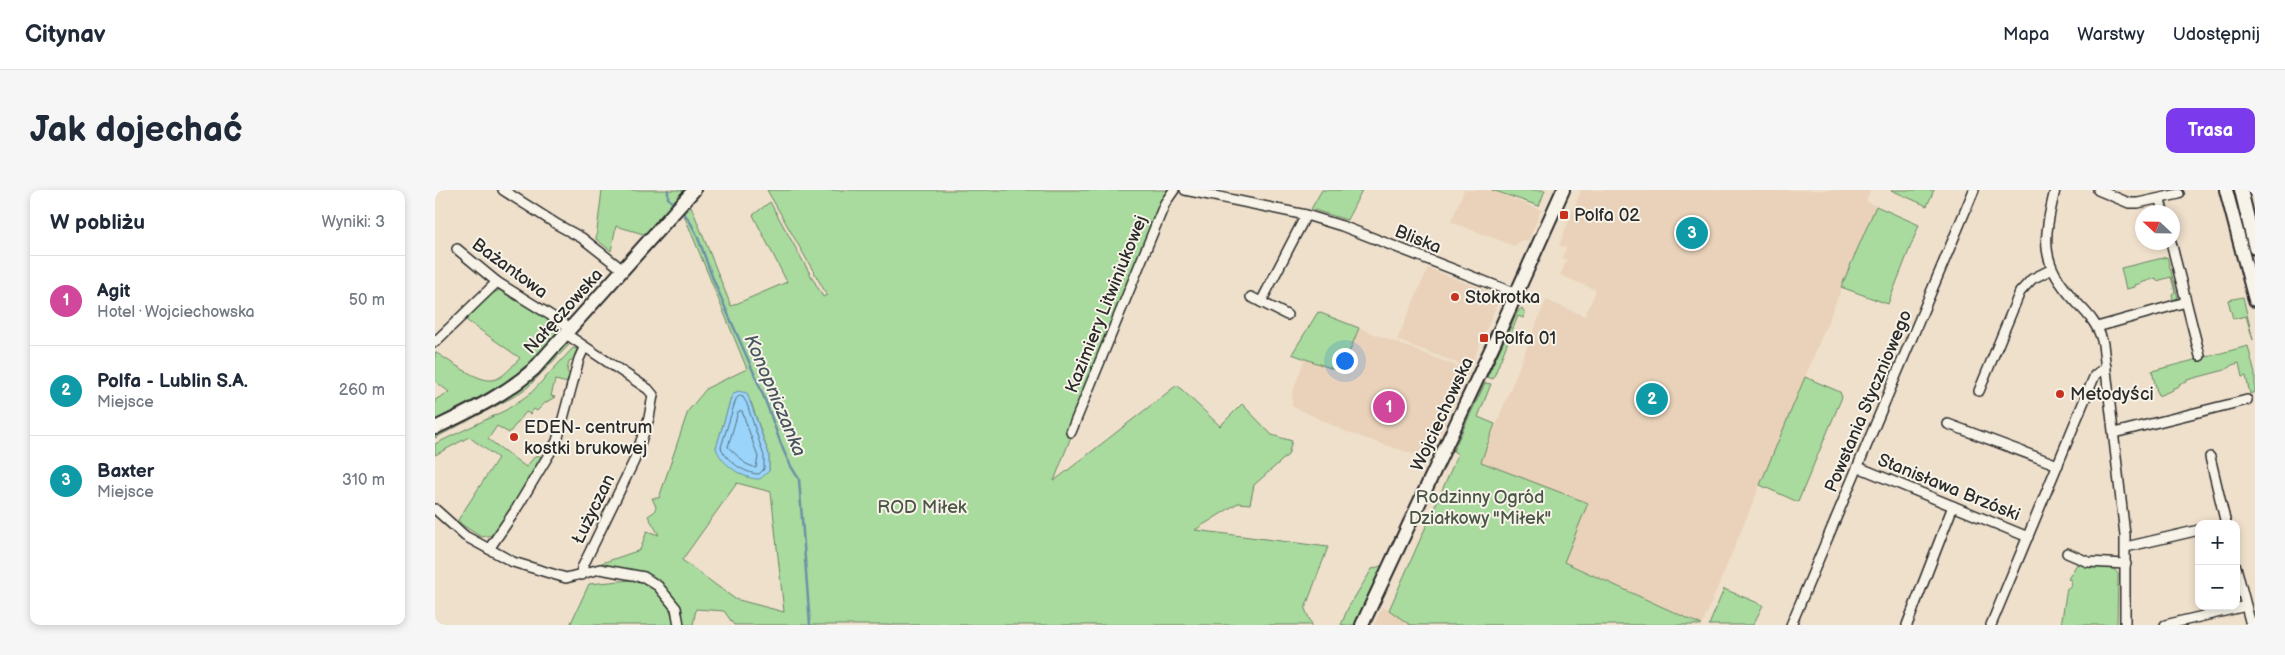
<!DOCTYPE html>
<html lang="pl">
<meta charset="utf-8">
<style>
body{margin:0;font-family:"Balsamiq Sans",sans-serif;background:#f6f6f7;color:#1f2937}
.controls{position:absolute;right:15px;bottom:15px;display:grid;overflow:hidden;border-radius:10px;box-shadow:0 2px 8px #0003}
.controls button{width:45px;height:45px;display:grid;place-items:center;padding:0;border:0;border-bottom:1px solid #e0e1e3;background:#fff;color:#1f2937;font:25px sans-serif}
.compass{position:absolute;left:1700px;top:15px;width:45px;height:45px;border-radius:50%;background:#fff;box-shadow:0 2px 8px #0003;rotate:292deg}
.you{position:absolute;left:909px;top:170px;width:18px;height:18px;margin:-12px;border:4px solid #fff;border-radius:50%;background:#1a73e8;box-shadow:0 0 0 8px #1a73e833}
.badge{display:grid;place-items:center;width:32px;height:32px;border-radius:50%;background:#7c3aed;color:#fff;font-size:16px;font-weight:700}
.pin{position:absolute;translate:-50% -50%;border:2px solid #fff;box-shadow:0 1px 5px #0006}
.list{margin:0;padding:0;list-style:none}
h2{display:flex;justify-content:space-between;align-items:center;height:65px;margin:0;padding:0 20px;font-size:21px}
h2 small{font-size:16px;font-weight:400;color:#747a83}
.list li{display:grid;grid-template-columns:32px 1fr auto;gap:15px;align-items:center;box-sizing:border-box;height:90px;padding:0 20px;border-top:1px solid #e0e1e3}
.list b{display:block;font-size:19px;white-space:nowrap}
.list p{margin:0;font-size:16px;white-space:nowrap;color:#747a83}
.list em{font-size:16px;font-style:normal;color:#747a83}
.map{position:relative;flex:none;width:1820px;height:435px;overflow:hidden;border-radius:10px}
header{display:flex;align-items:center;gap:30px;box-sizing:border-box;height:70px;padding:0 25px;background:#fff;border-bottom:1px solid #e0e1e3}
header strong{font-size:24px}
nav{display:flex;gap:28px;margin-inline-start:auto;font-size:18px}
.intro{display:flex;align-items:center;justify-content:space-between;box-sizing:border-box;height:120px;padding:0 30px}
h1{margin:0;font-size:35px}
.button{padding:12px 22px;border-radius:10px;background:#7c3aed;color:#fff;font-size:18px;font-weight:700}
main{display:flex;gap:30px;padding:0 30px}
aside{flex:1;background:#fff;border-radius:10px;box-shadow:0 2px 8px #0003}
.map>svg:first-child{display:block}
</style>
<header>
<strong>Citynav</strong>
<nav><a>Mapa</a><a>Warstwy</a><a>Udostępnij</a></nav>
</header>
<div class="intro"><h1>Jak dojechać</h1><a class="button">Trasa</a></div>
<main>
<aside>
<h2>W pobliżu<small>Wyniki: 3</small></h2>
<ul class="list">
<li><span class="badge" style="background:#d1479c">1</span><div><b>Agit</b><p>Hotel · Wojciechowska</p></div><em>50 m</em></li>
<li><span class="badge" style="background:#0f9aa8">2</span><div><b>Polfa - Lublin S.A.</b><p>Miejsce</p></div><em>260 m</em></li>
<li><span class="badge" style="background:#0f9aa8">3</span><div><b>Baxter</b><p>Miejsce</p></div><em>310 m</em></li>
</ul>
</aside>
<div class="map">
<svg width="1820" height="435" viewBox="0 0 1820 435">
<rect width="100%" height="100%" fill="#efe0cc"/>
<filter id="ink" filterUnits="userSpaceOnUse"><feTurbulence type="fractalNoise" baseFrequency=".02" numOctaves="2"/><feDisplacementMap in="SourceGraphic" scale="10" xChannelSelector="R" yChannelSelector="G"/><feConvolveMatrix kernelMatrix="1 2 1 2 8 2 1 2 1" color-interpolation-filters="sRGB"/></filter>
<g filter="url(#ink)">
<g fill="#e9d2b9">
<polygon points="1029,0 1055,0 1106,20 1093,52 1087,50 1079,56 1016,32"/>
<polygon points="1146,0 1435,0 1431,11 1441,16 1267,435 1129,372 1046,272 1111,110 1150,126 1161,100 1125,85 1132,70 1127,68 1131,58 1124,55"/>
<polygon points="993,78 1059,104 1062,114 1035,178 962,150"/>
<polygon points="924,138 1034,181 993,269 914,243 857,216 857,204 870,168 906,181"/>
<polygon points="947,417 954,420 975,435 939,435"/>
</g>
<g fill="#a8db9d" stroke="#6a8364" fill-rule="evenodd">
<polygon points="167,0 250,0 212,45 181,36 176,61 161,49"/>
<path d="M332,0H733L725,14L619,291L742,195L785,236L807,214L837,245L857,251L853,265L819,295L815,314L803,313L760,340L893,357L870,419L877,435H299L289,421L261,419L258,435H248C231,380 215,385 164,374L205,360L212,341L224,345L213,326L219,322L221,317L217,308H224L253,221L272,198L312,179L249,25L256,16L296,116L352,92L318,25L335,12L388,107L392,105ZM303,201L316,212L334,265V281L312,287L294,275L281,258L297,205ZM302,293L336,302L349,422L300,409L247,370Z"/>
<polygon points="887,0 927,0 912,30 876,19"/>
<polygon points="1057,0 1110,0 1104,16"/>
<polygon points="1456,0 1499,0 1492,16"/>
<polygon points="1441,16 1484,35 1453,114 1406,97"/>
<polygon points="1732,67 1743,108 1738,110 1737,104 1740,102 1736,87 1722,91 1721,88 1700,95 1700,97 1691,99 1686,78"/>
<path d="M65,100L104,123L127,141L83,185L48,205L0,230V210L14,202L0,191V162C13,170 43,192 57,190C68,189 78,175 85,168L31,130L56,104Z"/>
<polygon points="1808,107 1818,150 1811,126 1798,129 1793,110"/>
<polygon points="1087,118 1090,123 1088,128 1083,126 1058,189 1052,187 1083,121"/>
<polygon points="883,122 924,138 906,182 857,164"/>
<polygon points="130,153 134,155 93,197 78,207 0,248 0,243"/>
<polygon points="1813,156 1820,184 1820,202 1815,204 1811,186 1807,187 1804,173 1797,175 1790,180 1752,190 1752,192 1744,194 1745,196 1738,198 1738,200 1723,206 1717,181"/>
<polygon points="138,158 142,159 139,169 134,171 132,182 136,186 133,193 120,190 116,206 120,207 110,213 102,221 99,219 95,224 91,222 74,243 62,236 53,249 91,277 101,265 107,267 82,311 58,345 46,347 26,334 23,330 63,268 34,247 0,265 0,254 71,220 96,203"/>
<polygon points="1370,187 1405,202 1407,207 1363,312 1325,295"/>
<polygon points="1050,193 1056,194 1043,227 1060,234 1046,272 1153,313 1129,372 1267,435 975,435 954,420 1023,264 1018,261"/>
<polygon points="1642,374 1679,379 1683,384 1682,435 1626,435 1632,398 1635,398 1636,390 1633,389"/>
<polygon points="948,375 921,435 906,435 913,418 937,379"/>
<path d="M196,390C201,391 208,390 212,393C225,399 238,421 239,435H135L154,394Z"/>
<polygon points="1289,399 1328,415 1318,435 1274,435"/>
</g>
<path fill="#9ad4fa" stroke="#6e90a7" d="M303,201L312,203L334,265V281L325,289C309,290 286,274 281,258L297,205Z"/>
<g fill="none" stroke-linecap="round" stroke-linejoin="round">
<g stroke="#576f7e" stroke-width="1">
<path d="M305,206L308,207L312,214L329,266V279L324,284C310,284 290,270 286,257L301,209Z"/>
<polygon points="307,221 323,267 321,278 311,274 293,257 303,222"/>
</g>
<g stroke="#6e90a7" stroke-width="2.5">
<polyline points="233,0 233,8 240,16"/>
<path d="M246,21C260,31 270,69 277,86C293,126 312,165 328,205C340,233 346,264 364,289L375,435"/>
</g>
<g stroke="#2b2b2b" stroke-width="12">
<g id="street">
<polyline points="68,0 123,35 147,48 188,80"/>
<polyline points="750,0 871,25 907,36 1082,104"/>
<path d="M1620,0C1608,51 1604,72 1642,113C1654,125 1664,136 1668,154L1690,345V435"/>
<polyline points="1663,0 1694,13 1703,13 1744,4"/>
<polyline points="1725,10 1728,22"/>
<polyline points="1736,52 1765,166"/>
<polyline points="22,59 62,92 136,138"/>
<polyline points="816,107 852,125"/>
<polyline points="826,112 871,25"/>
<polyline points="1662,137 1751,112"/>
<polyline points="131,144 213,199 218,205 214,228 199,271 147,378 147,385"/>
<polyline points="0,152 62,92"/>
<polyline points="1544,201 1585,102 1597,89 1617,79"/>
<polyline points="1513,234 1623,275"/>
<polyline points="636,242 730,13 739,0"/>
<polyline points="1679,243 1812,210"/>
<polyline points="1775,267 1791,334"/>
<polyline points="1423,277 1593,347"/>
<polyline points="0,319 30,346 78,372 131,388 165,379 209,387 223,396 241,418 244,435"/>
<polyline points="1691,357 1764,340"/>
<polyline points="54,359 80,321 122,251 144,169 149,158"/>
<polyline points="1632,363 1653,372 1691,374"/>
<polyline points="1801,377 1816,435"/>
<polyline points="1356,435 1539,0"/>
<polyline points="1472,435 1518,316"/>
<polyline points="1556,435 1657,192 1660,185 1671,177"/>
<polyline points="1730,435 1811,416"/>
</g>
</g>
<g stroke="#2b2b2b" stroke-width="16">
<g id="secondary">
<polyline points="1791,0 1820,110"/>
<polyline points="1806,0 1820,58"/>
<path d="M0,238C35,221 70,205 99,179L259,0"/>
<polyline points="927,435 1059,153 1128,0"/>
</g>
</g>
<use href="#street" stroke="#f7f3e8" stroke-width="9"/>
<use href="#secondary" stroke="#f7f3e8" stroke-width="12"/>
</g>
</g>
<g fill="#c8321e" stroke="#f7f3e8" stroke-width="2">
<rect x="1124" y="20" width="10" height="10" rx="2.5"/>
<circle cx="1020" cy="107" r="5"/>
<rect x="1044" y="143" width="10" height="10" rx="2.5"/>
<circle cx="1625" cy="204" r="5"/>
<circle cx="79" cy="247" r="5"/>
</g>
<g text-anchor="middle" stroke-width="4" stroke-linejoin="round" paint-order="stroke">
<g font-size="18" fill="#2b2b2b" stroke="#f7f3e8" text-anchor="start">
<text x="1139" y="31">Polfa 02</text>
<text x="1030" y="113">Stokrotka</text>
<text x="1059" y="154">Polfa 01</text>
<text x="1635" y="210">Metodyści</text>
<text x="89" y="243">EDEN- centrum<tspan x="89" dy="21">kostki brukowej</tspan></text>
</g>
<g font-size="18" fill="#2b2b2b" stroke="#f7f3e8">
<text transform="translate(983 49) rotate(22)" y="6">Bliska</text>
<text transform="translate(75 78) rotate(36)" y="6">Bażantowa</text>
<text transform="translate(671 114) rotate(-68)" y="6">Kazimiery Litwiniukowej</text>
<text transform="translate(128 121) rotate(-48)" y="6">Nałęczowska</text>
<text transform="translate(1433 211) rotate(-67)" y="6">Powstania Styczniowego</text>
<text transform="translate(1007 224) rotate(-65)" y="6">Wojciechowska</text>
<text transform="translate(1514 297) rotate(22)" y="6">Stanisława Brzóski</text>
<text transform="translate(158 319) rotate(-64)" y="6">Łużyczan</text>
</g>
<g font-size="18" fill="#4a5748" stroke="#f7f3e8">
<text x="1045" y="313">Rodzinny Ogród<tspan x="1045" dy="21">Działkowy "Miłek"</tspan></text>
<text x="487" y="323">ROD Miłek</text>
</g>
<g font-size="19" font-style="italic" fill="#47555f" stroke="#f7f3e8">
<text transform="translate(341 205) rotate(67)" y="7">Konopniczanka</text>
</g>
</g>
</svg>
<div class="controls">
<button>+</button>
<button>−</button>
</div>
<svg class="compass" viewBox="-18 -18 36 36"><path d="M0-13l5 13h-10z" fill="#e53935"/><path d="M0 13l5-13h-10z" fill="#747a83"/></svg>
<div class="you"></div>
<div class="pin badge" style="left:954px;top:217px;background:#d1479c">1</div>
<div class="pin badge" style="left:1217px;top:209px;background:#0f9aa8">2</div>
<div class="pin badge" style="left:1257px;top:43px;background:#0f9aa8">3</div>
</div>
</main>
